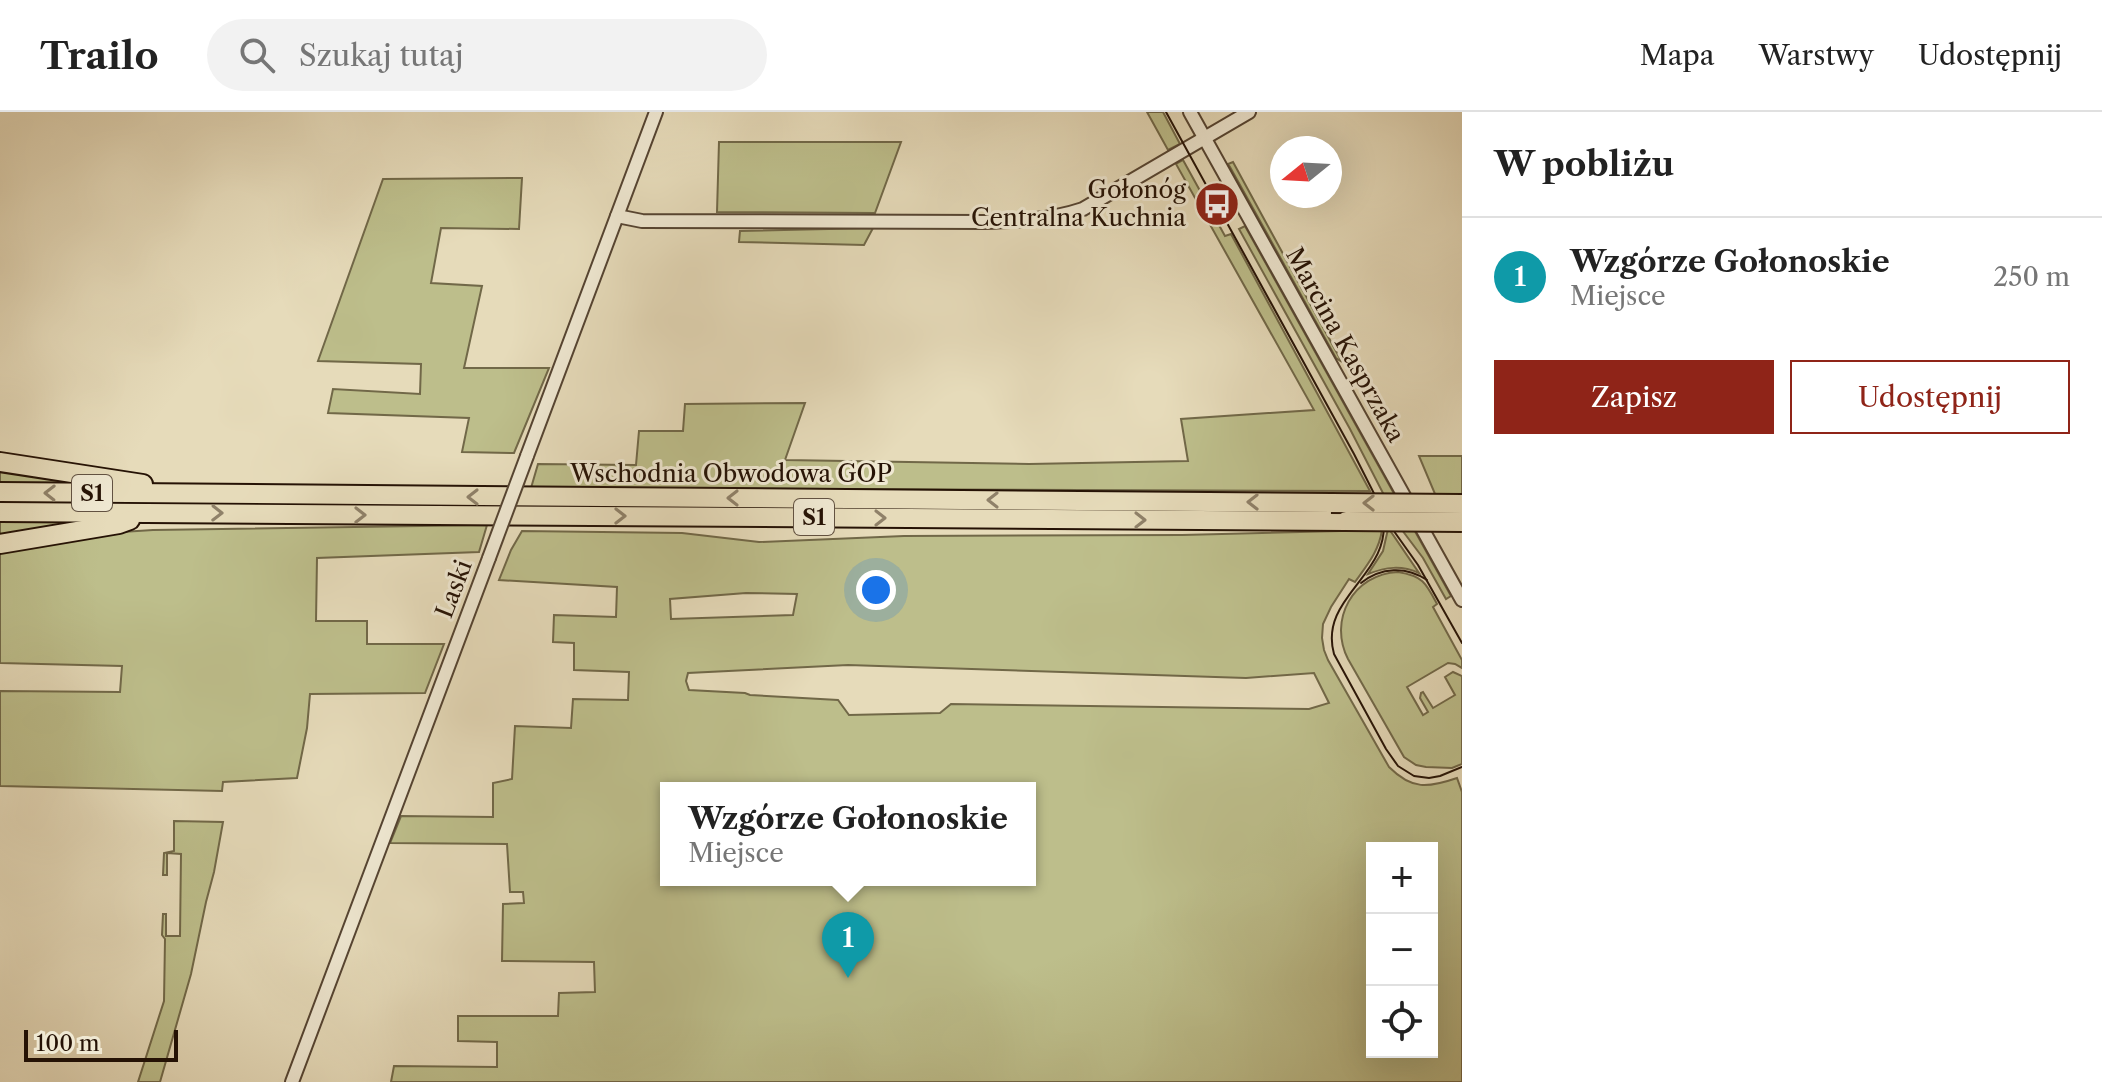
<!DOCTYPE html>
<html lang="pl">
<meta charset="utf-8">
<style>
body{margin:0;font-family:"Libre Caslon Text",serif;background:#f2f2f2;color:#222}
.controls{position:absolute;right:24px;bottom:24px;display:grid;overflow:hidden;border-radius:0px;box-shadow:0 8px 32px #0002}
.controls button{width:72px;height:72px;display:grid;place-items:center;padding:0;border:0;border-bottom:2px solid #e0e0e0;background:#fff;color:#222;font:40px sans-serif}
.compass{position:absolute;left:1270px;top:24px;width:72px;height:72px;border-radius:50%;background:#fff;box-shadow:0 8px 32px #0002;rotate:252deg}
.scale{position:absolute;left:24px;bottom:20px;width:154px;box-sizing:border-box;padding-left:8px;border:4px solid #251205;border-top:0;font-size:22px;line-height:28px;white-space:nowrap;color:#251205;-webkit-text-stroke:6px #efe8d2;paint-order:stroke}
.you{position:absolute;left:876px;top:478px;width:28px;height:28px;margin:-20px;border:6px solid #fff;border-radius:50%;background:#1a73e8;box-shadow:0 0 0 12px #1a73e833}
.badge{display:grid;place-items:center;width:52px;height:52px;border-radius:50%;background:#8f2418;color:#fff;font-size:26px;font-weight:700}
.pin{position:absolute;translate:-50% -66px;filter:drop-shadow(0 2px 4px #0008)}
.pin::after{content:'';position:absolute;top:42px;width:28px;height:24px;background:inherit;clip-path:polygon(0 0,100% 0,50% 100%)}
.popup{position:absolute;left:660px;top:670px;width:376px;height:104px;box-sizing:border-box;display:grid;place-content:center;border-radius:0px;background:#fff;filter:drop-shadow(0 2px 6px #0005);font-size:26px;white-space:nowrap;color:#767676}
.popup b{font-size:30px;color:#222}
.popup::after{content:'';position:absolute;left:50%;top:100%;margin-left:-16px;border:16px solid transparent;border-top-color:#fff}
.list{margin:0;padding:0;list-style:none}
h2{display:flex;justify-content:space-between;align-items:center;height:104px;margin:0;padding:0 32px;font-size:34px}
h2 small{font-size:26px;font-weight:400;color:#767676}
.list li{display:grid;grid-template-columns:52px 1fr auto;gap:24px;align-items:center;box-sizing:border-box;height:120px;padding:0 32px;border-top:2px solid #e0e0e0}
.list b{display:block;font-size:30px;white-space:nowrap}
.list p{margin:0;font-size:26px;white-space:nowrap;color:#767676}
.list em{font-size:26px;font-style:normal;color:#767676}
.actions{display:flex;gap:16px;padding:24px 32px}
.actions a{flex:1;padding:18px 0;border:2px solid #8f2418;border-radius:0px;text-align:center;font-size:28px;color:#8f2418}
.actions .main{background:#8f2418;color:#fff}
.icon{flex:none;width:44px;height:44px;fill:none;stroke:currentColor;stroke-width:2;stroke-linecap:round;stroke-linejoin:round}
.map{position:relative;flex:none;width:1462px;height:970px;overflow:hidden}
header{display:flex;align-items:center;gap:48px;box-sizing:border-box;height:112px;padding:0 40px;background:#fff;border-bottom:2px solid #e0e0e0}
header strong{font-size:38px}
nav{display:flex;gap:44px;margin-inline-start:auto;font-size:28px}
.search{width:560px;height:72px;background:#f2f2f2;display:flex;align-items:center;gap:20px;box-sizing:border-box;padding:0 28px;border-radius:44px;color:#767676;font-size:30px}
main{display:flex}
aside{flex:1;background:#fff}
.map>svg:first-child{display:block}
</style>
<header>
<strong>Trailo</strong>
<div class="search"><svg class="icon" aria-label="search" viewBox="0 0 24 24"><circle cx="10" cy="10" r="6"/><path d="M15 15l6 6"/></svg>Szukaj tutaj</div>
<nav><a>Mapa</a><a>Warstwy</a><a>Udostępnij</a></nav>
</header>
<main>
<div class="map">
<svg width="1462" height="970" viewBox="0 0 1462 970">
<rect width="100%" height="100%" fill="#e6dbba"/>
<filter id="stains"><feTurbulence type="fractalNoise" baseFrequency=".0025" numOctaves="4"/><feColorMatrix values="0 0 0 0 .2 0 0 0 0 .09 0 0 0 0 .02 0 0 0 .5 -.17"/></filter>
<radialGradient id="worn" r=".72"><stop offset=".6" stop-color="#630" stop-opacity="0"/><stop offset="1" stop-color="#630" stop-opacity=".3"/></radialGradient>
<g fill="#bdbe8b" stroke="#716848" stroke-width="2" fill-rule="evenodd">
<polygon points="1147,0 1163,0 1180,32 1168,38"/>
<polygon points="719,30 901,30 875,101 717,100"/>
<polygon points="1183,48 1225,124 1231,122 1370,379 531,376 538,352 636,353 639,319 683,319 685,292 805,291 785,348 1029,352 1188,349 1181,307 1314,298 1176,52"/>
<polygon points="1233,50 1342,250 1336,246 1230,55 1228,52"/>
<polygon points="522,66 519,117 441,116 431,171 482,174 464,256 549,256 514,341 462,340 469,306 328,301 333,277 420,282 421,252 318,249 383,67"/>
<polygon points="1245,114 1451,484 1446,487 1423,446 1402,418 1350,317 1239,117"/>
<polygon points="873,116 864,133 739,130 740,119"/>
<polygon points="1419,344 1462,344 1462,382 1435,382"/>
<polygon points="0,356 87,372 0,373"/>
<polygon points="92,407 0,426 0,409"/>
<polygon points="487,413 479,440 317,446 316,509 367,509 367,532 444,532 425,581 310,582 307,616 297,666 223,670 222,679 0,674 0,579 120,580 122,554 0,551 0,439 106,421 153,418"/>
<path d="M1388,417H1389L1419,461C1401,453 1386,455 1368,462L1383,439Z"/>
<path d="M1382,418C1379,439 1367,453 1355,470L1349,467L1331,495L1323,512L1322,526L1324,538L1328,548L1389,655C1412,678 1428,676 1457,666L1462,680V970H391L394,954L497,955V930L458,929V904H558L559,881L595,880L594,850L502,849L503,792L524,791L523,780H510L507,732L390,731L401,704L493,705V671L512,667L515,614L571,616L573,587L628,588L629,560L574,558V531L553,530L554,503L616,505L617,475L499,468L511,438L522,419L682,421L759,430L904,424L1182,423ZM746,481L797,482L793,503L671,507L670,487ZM848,553L1246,566L1314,561L1329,591L1309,597L951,592L940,601L849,603L838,588L750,583L745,581L689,578L686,569L688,561ZM666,676H1030V768H666ZM1372,736H1432V940H1372Z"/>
<path d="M1398,460C1423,464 1426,471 1437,492L1433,495L1462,548V556L1455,552L1448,551L1407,575L1423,603L1428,600L1420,586L1421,581L1423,580L1433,596L1455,583L1445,565L1453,560L1462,564V652L1452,656L1426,655L1416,653L1404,645L1348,547C1328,508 1353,462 1398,460Z"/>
<polygon points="174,709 223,710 214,760 206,790 191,862 160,970 138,970 164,889 165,827 162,823 163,802 166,802 166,824 180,824 181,742 167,741 167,763 163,763 164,741 174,739"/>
</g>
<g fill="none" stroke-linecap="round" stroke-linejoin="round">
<g stroke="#554432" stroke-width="16">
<g id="minor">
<polyline points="1190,0 1462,488"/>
<path d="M617,104L642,109L984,110C1018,109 1050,108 1083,97L1249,0"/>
<polyline points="527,344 656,0"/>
<polyline points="292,970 489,446"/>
</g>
</g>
<g stroke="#251205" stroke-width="22">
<g id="highway">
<polyline points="0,350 143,372"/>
<polyline points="0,380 1331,391"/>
<polyline points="0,400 1346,409"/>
<polyline points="0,432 119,412 130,408"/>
</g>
</g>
<use href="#minor" stroke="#efe8d2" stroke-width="12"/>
<use href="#highway" stroke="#e6dbba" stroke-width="18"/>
<g stroke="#251205" stroke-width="2">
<polyline points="1166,0 1354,342 1391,415 1418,453 1462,531"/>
<path d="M1383,404C1393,463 1318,484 1334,542L1386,637L1398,654L1414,664L1429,666L1440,664L1462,655"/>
<path d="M1361,471C1381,455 1406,454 1427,468"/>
</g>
<g stroke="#554432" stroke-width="16" stroke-linecap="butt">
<polyline id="minor-bridge" points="489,446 527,344"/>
</g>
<g stroke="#251205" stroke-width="22" stroke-linecap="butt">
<g id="highway-bridge">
<polyline points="1331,391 1462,392"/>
<polyline points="1346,409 1462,410"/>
</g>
</g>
<use href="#minor-bridge" stroke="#efe8d2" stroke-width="12"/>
<use href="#highway-bridge" stroke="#e6dbba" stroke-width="18"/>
</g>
<defs><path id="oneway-chevron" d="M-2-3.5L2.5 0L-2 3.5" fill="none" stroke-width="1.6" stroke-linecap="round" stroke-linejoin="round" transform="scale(2)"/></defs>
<g stroke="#8f8169">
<use href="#oneway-chevron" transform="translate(50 381) rotate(-179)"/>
<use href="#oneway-chevron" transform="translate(473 385) rotate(-180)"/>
<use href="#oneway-chevron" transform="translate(733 386) rotate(-180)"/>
<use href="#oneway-chevron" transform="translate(993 388) rotate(-180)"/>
<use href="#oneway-chevron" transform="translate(1253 390) rotate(-180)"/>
<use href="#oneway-chevron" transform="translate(1369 391) rotate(-180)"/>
<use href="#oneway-chevron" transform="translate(217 401) rotate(1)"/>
<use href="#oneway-chevron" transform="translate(360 403)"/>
<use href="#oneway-chevron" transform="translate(620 404)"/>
<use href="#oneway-chevron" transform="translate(880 406)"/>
<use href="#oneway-chevron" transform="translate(1140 408)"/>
</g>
<defs>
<g id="bus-disc" transform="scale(2.3)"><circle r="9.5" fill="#8f2418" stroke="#efe8d2"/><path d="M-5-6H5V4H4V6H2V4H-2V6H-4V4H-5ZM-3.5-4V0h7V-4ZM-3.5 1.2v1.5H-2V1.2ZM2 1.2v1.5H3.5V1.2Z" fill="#fff"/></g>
</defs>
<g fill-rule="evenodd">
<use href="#bus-disc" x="1217" y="92"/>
</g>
<g text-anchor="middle" stroke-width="6" stroke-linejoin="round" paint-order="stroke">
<g fill="#efe8d2" stroke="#625242" stroke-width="2">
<rect x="72" y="363" width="40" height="36" rx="6"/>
<rect x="794" y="387" width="40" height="36" rx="6"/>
</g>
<g font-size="22" font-weight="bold" fill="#251205">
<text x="92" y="389">S1</text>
<text x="814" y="413">S1</text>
</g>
<g font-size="24" fill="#251205" stroke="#efe8d2" text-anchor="end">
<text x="1186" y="86">Gołonóg<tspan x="1186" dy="28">Centralna Kuchnia</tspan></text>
</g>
<g font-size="24" fill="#251205" stroke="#efe8d2">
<text transform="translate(1345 233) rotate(61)" y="8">Marcina Kasprzaka</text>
<text x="731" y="370">Wschodnia Obwodowa GOP</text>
<text transform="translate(454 477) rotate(-69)" y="8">Laski</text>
</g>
</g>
<rect width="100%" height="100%" filter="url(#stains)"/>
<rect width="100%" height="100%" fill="url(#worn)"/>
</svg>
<div class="controls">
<button>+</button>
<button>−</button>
<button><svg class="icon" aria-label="locate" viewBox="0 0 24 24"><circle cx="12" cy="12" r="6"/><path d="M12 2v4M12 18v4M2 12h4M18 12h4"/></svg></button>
</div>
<svg class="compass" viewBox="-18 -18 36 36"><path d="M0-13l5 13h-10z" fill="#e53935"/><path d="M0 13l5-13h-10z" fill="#767676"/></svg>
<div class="scale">100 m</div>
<div class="you"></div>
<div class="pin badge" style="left:848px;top:866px;background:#0f9aa8">1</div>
<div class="popup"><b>Wzgórze Gołonoskie</b>Miejsce</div>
</div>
<aside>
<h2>W pobliżu<small></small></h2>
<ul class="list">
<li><span class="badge" style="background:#0f9aa8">1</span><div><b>Wzgórze Gołonoskie</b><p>Miejsce</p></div><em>250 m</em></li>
</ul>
<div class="actions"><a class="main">Zapisz</a><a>Udostępnij</a></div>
</aside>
</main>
